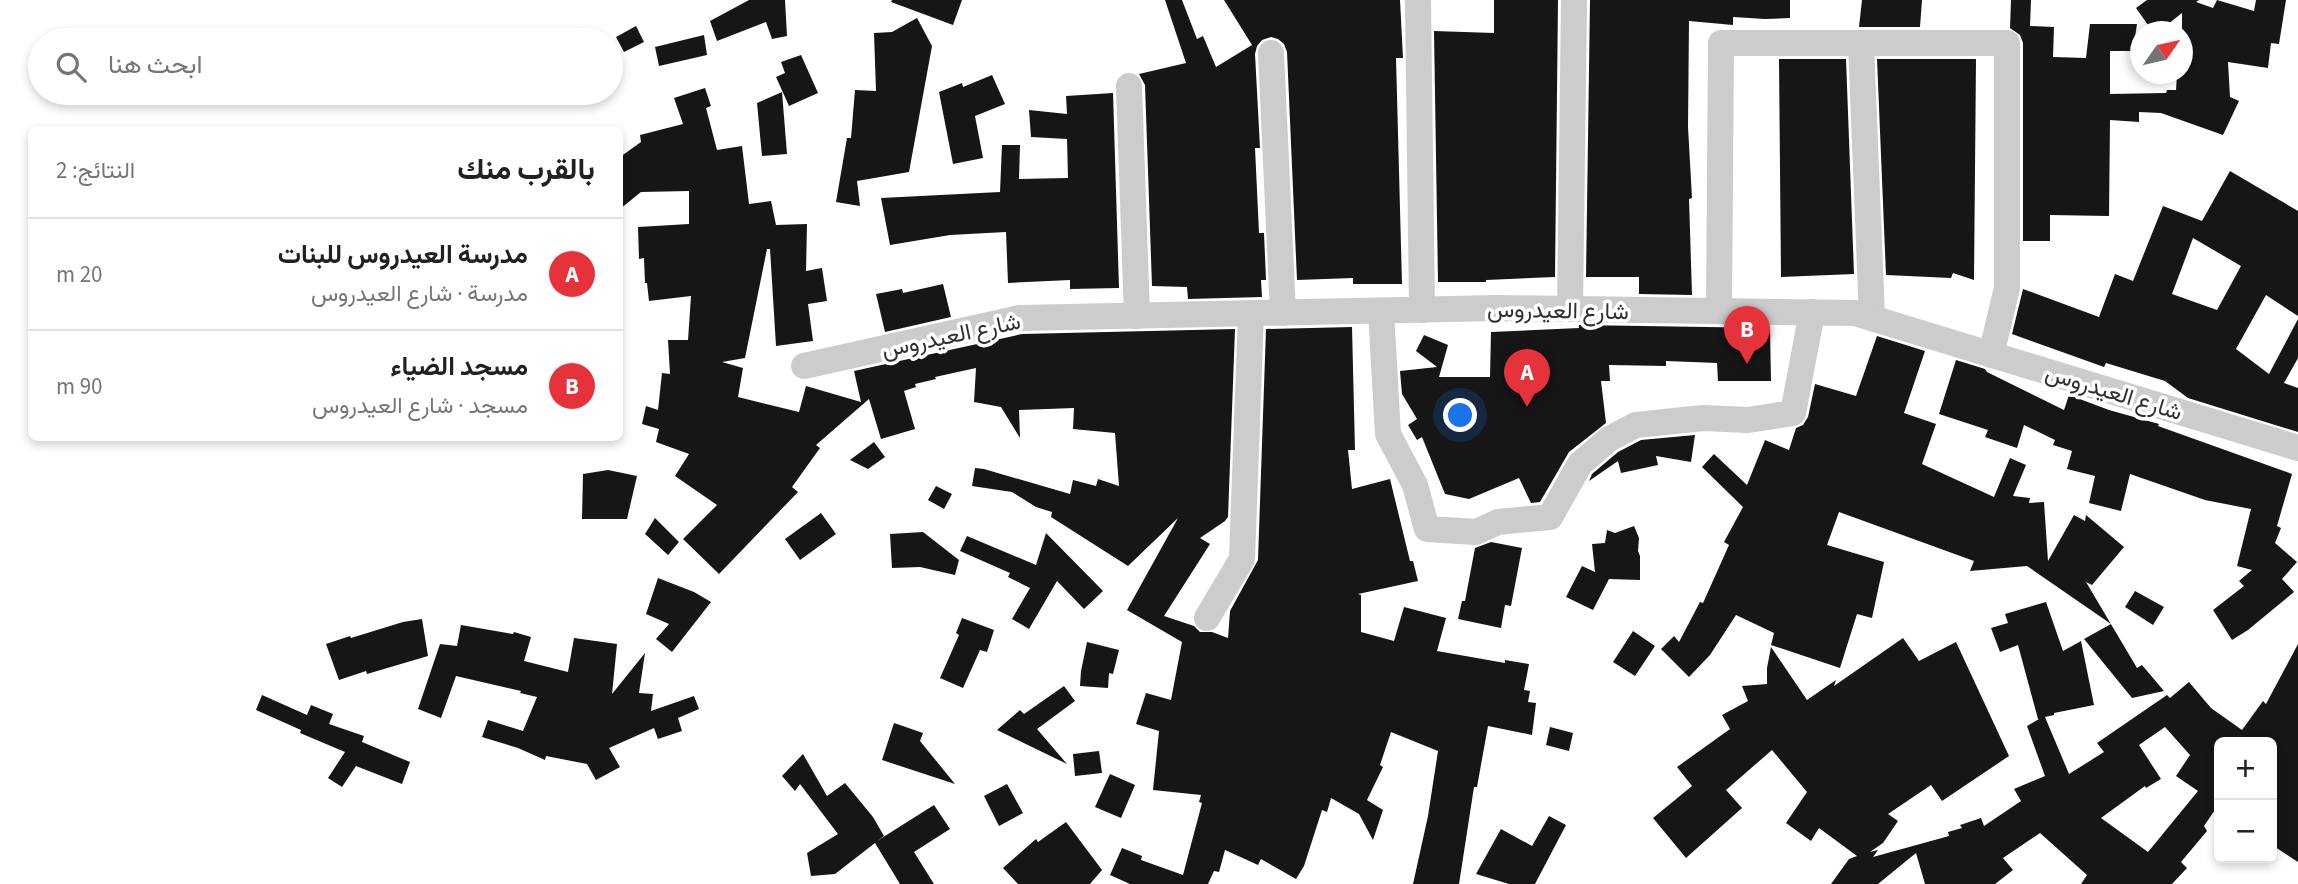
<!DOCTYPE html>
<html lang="ar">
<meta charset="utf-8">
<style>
body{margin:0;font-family:"Source Sans 3",Vazirmatn,sans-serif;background:#f2f2f2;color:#202124;direction:rtl}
.controls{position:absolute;right:21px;bottom:21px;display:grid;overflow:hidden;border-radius:10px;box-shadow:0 4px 10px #0003}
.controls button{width:63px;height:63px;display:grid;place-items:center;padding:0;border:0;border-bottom:2px solid #e0e0e0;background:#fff;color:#202124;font:35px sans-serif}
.compass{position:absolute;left:2130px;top:21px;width:63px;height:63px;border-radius:50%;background:#fff;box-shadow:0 4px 10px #0003;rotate:56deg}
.you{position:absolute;left:1461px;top:416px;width:24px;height:24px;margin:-18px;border:5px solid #fff;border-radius:50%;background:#1a73e8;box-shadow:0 0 0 10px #1a73e833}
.badge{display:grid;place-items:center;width:46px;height:46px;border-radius:50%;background:#e5323b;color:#fff;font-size:23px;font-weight:700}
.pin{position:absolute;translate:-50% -58px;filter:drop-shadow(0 2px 4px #0008)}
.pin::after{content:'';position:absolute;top:37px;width:24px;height:21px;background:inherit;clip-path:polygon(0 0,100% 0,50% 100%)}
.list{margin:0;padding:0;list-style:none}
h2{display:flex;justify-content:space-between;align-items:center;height:91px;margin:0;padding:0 28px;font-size:30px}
h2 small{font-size:23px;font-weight:400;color:#757577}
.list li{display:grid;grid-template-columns:46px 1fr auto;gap:21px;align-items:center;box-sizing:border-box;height:112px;padding:0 28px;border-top:2px solid #e0e0e0}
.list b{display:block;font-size:26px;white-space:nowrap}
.list p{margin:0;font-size:23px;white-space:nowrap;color:#757577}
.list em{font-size:23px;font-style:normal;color:#757577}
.icon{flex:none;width:38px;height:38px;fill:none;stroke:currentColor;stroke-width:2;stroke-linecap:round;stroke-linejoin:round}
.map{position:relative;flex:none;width:2298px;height:884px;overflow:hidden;direction:ltr}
.search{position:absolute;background:#fff;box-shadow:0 4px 10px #0003;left:28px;top:28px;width:595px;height:77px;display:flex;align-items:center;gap:18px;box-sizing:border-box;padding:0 24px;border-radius:38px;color:#757577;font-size:26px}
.panel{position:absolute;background:#fff;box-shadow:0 4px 10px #0003;left:28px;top:126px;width:595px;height:315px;border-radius:10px;direction:rtl}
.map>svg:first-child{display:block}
</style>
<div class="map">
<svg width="2298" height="884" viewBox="0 0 2298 884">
<rect width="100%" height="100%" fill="#fff"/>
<g fill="#161616" fill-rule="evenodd">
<polygon points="749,0 785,0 787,36 772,39 766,22 717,41 710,21"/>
<polygon points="892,0 962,0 953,25 891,2"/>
<polygon points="1165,0 1182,0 1197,39 1203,36 1216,67 1252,45 1224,0 1400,0 1403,58 1396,58 1402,284 1353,284 1353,278 1297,280 1287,52 1284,44 1278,39 1271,37 1262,40 1257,46 1255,54 1260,148 1255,148 1259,233 1264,233 1266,280 1261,280 1262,297 1188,299 1187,287 1152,286 1145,85 1139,74 1186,63"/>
<polygon points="1494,0 1558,0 1555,277 1486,280 1486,282 1438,282 1434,31 1494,33"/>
<polygon points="1590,0 1790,0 1790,18 1765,19 1733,17 1733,25 1689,21 1688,127 1692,198 1689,199 1692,295 1639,294 1639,277 1586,277"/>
<polygon points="1862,0 1922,0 1920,27 1859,27"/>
<polygon points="2011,0 2031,0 2030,26 2054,27 2053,57 2086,58 2090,24 2137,24 2133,51 2110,51 2110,94 2166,93 2167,90 2176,90 2177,74 2182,74 2182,13 2158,32 2153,32 2136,8 2147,0 2199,0 2196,2 2213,8 2217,0 2254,11 2256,0 2286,0 2279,44 2271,43 2268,68 2228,62 2230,97 2239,101 2223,135 2161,113 2139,112 2139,122 2110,120 2109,216 2050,215 2050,241 2023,241 2023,43 2020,35 2010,28"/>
<polygon points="917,18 932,46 909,172 857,181 860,206 836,202 847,138 851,138 855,90 876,91 874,33 892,32"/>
<polygon points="636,26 644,42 624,52 616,37"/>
<polygon points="704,35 707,55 659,66 655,47"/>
<polygon points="801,55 818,93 789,106 776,77 785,73 781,62"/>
<polygon points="1779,59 1846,59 1854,274 1781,277"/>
<polygon points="1877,59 1976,59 1974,280 1953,273 1951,278 1886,275"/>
<polygon points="992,75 1005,104 975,116 983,158 953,164 939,92 962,83 963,87"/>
<polygon points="705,88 711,106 706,108 717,150 742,146 749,204 771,201 776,225 807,224 806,271 822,268 827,301 808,304 813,341 776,346 770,249 767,249 745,358 722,362 743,368 738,397 799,412 806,386 861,402 854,371 1022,334 1235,329 1228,517 1225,521 1200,538 1210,544 1164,616 1194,626 1200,632 1212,632 1228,638 1230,611 1258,560 1266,329 1352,327 1355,450 1348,450 1352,489 1390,479 1410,561 1413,561 1418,581 1358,594 1361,595 1361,632 1394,641 1404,607 1446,618 1437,651 1505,663 1505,660 1529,664 1524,690 1530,691 1528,702 1536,703 1532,735 1488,726 1477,787 1474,787 1459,884 1413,884 1428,816 1438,751 1391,732 1380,765 1383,767 1367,800 1383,810 1373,840 1359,814 1331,798 1327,812 1322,810 1304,866 1296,879 1261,859 1258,865 1225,850 1219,872 1214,871 1208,884 1130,884 1110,875 1122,848 1142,856 1141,860 1183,875 1202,803 1199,802 1201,795 1153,790 1159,731 1136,724 1146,693 1171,700 1182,642 1127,610 1178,518 1128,566 1051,517 1052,512 1036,507 1012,492 972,486 975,468 984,469 1070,494 1073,480 1096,486 1098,479 1119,486 1115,433 1073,429 1074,408 1019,410 1020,438 1001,407 974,402 976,368 935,377 936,379 915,384 916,387 904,391 915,429 881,439 869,399 816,445 820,448 792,487 798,492 719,574 683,539 717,505 675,476 689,454 656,442 659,429 642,424 646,406 658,410 662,373 670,374 668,340 688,340 691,296 649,301 647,283 645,283 644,258 639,259 638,227 689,224 689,191 641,192 620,209 620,157 641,142 640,135 683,124 674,98"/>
<polygon points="782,92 787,154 762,156 757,103"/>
<polygon points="1113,93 1119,288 1070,289 1070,280 1008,283 1006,232 950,235 890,245 881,198 1000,192 1002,145 1020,145 1019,179 1068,178 1067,139 1031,137 1029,110 1067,114 1066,96"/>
<path d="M2230,171L2298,211V316L2266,295L2236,349L2269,374L2298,319V358L2284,383L2298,388V432L2188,398L2165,381L2106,363L2104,367L2012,334L2023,289L2099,317L2115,274L2133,281L2163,206L2202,221ZM2193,238L2241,266L2217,310L2172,294Z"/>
<polygon points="943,284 951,317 885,332 876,294 902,289 903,293"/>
<polygon points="1579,325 1770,328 1771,381 1718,381 1717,363 1666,361 1666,366 1609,365 1610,381 1601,381 1606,423 1569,452 1540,502 1531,503 1519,478 1469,499 1445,494 1422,437 1417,440 1408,425 1417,419 1402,394 1400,371 1437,367 1416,351 1424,335 1448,345 1439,377 1490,377 1491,332 1579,328"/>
<polygon points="1877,336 1925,351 1904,413 1936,424 1922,464 1994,497 2010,458 2026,465 2013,496 2030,498 2029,503 2044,502 2048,561 2074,515 2085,521 2086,515 2124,547 2092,585 2086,582 2137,668 2142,665 2164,691 2132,698 2084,639 2111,624 2027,566 1970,571 1974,561 1839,512 1827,545 1884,562 1872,618 1857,614 1840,668 1771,645 1774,633 1736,615 1710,655 1689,677 1661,649 1674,636 1679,642 1700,602 1703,603 1729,545 1724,542 1743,507 1702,467 1714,454 1747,485 1765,440 1789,450 1796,428 1803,425 1808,417 1815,384 1856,396"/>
<polygon points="1956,360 1985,369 1987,372 2064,410 2069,395 2109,410 2159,424 2158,426 2292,474 2277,526 2281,528 2275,543 2297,562 2282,579 2294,592 2248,630 2232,640 2213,610 2244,586 2239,581 2252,570 2237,566 2251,509 2205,500 2130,474 2121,511 2089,503 2095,476 2067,469 2072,451 2053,445 2055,440 2024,425 2017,448 1985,437 1988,430 1939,414"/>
<polygon points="1695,435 1691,462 1656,456 1658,465 1621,473 1618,461 1589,481 1592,474 1618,452 1641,440"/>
<polygon points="874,442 885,457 868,469 850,460"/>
<polygon points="608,470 637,476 627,519 582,519 583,474"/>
<polygon points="936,486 952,494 944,509 928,500"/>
<polygon points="821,513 836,534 800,560 785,539"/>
<polygon points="655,518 679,542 668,555 645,534"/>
<polygon points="1634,526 1639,538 1638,551 1640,556 1640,580 1609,579 1593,610 1566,597 1582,566 1595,572 1592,544 1605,543 1607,530 1615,533"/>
<polygon points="923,532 959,560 955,575 920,567 892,568 890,534"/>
<polygon points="1046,533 1103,591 1084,609 1057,581 1029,629 1012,619 1030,588 1008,577 1010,573 960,551 967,536 1036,565"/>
<polygon points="1491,542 1522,548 1511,606 1505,605 1501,628 1458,619 1462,601 1465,601 1475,548"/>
<polygon points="658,578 694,592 711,602 672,652 656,639 669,624 646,614"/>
<polygon points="2135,591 2164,607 2153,625 2125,607"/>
<path d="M2046,602L2063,651L2081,641L2094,705L2054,713V715L2045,717L2069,774L2104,752L2097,743L2167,695L2170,698L2189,682L2211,708L2242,730L2263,701L2266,704L2298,644V862L2272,845V742H2219V804L2204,826L2207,831L2181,862L2187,868L2172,884H2081L2087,875L2040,833L2003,858L2013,870L1995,884H1925L1916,853L1878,884H1831L1849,859L1857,856L1819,828L1811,841L1786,823L1807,792L1772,750L1726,790L1742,808L1686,858L1653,818L1692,786L1677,767L1730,729L1722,715L1748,701L1742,686L1767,684V668L1771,647L1807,700L1836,680L1834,686L1903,638L1919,661L1956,642L2009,756L1942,801L1931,785L1888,814L1898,821L1883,843L1870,852L1878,850L1873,857L1949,836L1948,832L1962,828L1960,825L1981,818L1984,826L2021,801L2014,789L2045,776L2027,726L2039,719H2038L2018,645L2000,652L1991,628L2008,623L2005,614ZM2165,727L2190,755L2176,776L2198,791L2148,852L2101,818L2145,786L2146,788L2161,779L2139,745Z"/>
<polygon points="962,618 994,630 987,652 980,650 963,688 940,678 959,635 956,633"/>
<polygon points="422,619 428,656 367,674 366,671 339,680 326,644 350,636 351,638 403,622"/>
<polygon points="461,625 513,634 514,632 531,637 524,661 568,672 574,638 617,644 612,694 645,653 639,693 653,694 651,711 694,696 699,709 678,718 682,731 658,739 654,728 609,748 620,767 596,780 587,764 546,756 545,760 518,748 482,737 488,720 523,731 537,697 520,693 521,691 456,676 441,718 418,709 440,644 457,646"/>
<polygon points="1633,631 1655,646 1635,676 1613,662"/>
<polygon points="1087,642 1119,650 1113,674 1109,673 1108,688 1080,686 1081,671"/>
<polygon points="1064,686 1075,701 1037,729 1067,764 997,730 1020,710 1024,714"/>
<polygon points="262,695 307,715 311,705 333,714 329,724 364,736 362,742 410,762 402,784 356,766 342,787 328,778 345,752 300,733 301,730 256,710"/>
<polygon points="894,723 923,733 920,741 955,784 882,760"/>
<polygon points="1550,727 1573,733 1569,751 1546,745"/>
<polygon points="1099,751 1102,773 1075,776 1073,754"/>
<polygon points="803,754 827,796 845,783 873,817 884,836 877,841 934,805 950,829 914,852 934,884 900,884 875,843 835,874 811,876 807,853 838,834 800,784 795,791 782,776"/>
<polygon points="1110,774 1135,785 1121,818 1095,807"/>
<polygon points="1007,784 1023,813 999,826 984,796"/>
<polygon points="1549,816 1566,825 1535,884 1509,884 1476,874 1501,829 1532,846"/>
<polygon points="1066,822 1102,870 1090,884 1018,884 1003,868 1036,839 1038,842"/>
</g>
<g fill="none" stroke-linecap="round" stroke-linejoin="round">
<g stroke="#ccc" stroke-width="26">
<polyline points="1418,0 1422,310"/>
<polyline points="1861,43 1872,318"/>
<polyline points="1271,53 1283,313"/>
<polyline points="1129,86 1137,316"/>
<polyline points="1570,309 1574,0"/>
<polyline points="1381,311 1388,434 1415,485 1427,529 1476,532 1498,522 1550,517 1580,464 1609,439 1636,425 1703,418 1748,420 1793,413 1812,312"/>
<polyline points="1719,311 1721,43 2007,43 2007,288 1991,355"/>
<polyline points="804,366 1020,318 1498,308 1855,313 2298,448"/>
<polyline points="1207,618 1242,559 1251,313"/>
</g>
</g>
<g text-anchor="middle" stroke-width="7" stroke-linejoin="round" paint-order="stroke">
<g font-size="23" fill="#2f2f2f" stroke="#fff">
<text transform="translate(1558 310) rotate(1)" y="8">شارع العيدروس</text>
<text transform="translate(951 335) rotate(-12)" y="8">شارع العيدروس</text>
<text transform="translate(2114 392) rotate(17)" y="8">شارع العيدروس</text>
</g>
</g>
</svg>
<div class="controls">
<button>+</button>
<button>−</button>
</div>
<svg class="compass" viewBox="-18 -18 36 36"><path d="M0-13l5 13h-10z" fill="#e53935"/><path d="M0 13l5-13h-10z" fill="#757577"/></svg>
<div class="you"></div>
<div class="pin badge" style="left:1527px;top:407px">A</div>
<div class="pin badge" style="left:1747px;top:364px">B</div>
<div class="search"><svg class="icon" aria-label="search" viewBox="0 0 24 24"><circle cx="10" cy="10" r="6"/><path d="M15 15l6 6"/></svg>ابحث هنا</div>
<section class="panel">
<h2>بالقرب منك<small>النتائج: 2</small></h2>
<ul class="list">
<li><span class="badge">A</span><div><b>مدرسة العيدروس للبنات</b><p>مدرسة · شارع العيدروس</p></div><em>20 m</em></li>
<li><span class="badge">B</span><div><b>مسجد الضياء</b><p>مسجد · شارع العيدروس</p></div><em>90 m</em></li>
</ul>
</section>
</div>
